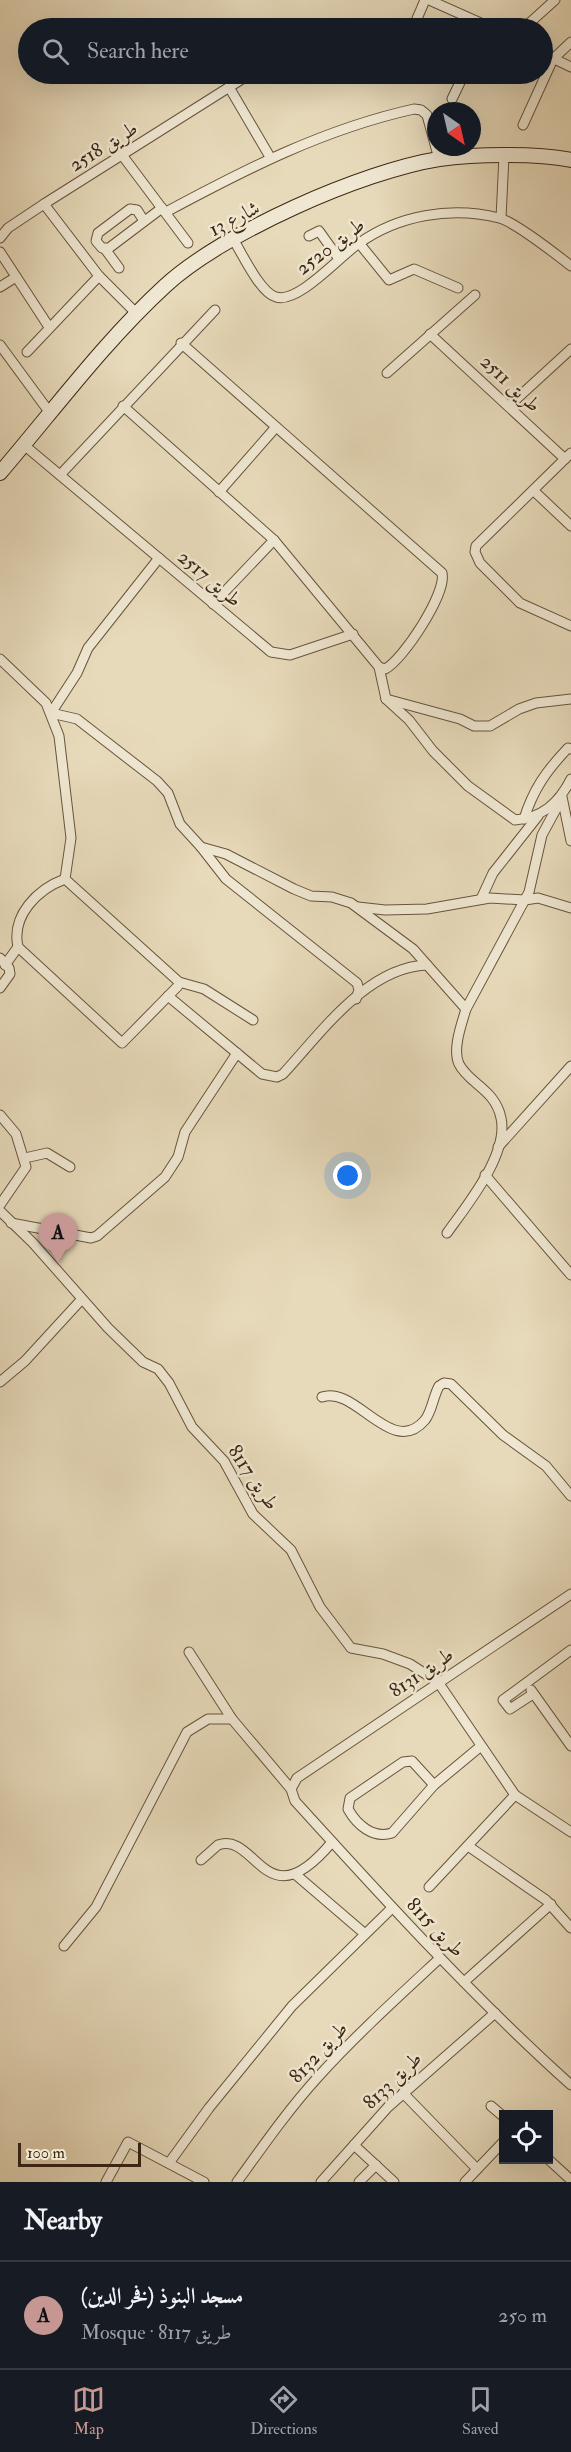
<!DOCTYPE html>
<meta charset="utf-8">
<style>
body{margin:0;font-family:"IM FELL Double Pica",Amiri,serif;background:#242831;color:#f1f3f6}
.controls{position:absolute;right:18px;bottom:18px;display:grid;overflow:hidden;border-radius:0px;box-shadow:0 6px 24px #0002}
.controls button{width:54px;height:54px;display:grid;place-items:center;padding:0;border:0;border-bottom:2px solid #363941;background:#171b24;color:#f1f3f6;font:30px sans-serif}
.compass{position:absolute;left:427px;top:102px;width:54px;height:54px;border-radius:50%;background:#171b24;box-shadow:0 6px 24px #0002;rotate:146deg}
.scale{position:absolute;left:18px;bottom:15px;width:123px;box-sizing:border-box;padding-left:6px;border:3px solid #3d2712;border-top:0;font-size:16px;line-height:21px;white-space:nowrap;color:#3d2712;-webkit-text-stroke:4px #efe7d2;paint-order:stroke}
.you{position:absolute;left:348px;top:1176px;width:21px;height:21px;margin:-15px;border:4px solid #fff;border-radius:50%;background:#1a73e8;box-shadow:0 0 0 9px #1a73e833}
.badge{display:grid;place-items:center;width:39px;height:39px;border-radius:50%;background:#c59692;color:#111;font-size:20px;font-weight:700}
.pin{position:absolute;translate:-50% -50px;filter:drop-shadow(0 2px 3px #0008)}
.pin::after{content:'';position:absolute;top:32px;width:21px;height:18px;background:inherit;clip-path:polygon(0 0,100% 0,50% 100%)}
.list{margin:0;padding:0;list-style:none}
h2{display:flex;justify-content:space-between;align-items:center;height:78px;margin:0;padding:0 24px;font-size:26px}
h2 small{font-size:20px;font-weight:400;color:#9ea1a6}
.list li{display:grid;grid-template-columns:39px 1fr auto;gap:18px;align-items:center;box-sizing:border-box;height:108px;padding:0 24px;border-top:2px solid #363941}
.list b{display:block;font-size:22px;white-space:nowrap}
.list p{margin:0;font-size:20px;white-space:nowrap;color:#9ea1a6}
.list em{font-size:20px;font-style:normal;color:#9ea1a6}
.icon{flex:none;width:33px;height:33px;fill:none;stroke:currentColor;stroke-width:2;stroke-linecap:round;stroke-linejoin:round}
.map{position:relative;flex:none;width:571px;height:2182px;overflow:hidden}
.search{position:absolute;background:#171b24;box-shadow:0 6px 24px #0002;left:18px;right:18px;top:18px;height:66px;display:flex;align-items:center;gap:15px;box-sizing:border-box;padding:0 21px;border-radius:33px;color:#9ea1a6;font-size:22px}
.sheet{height:186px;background:#171b24}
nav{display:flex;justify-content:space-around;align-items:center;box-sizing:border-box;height:84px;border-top:2px solid #363941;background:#171b24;font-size:16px;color:#9ea1a6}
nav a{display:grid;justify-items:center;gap:3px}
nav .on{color:#c59692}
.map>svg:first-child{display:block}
</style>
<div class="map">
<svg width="571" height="2182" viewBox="0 0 571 2182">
<rect width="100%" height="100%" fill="#e7daba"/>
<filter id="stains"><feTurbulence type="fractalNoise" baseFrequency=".00333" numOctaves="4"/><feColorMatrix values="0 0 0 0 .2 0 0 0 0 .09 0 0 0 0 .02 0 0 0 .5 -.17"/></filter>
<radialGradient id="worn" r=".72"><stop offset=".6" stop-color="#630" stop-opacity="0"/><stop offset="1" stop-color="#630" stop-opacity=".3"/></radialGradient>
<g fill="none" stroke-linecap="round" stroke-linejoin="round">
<g stroke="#68543c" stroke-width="11">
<g id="street">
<polyline points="429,0 492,28"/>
<polyline points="413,28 425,0"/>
<polyline points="524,28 555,0"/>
<polyline points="542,53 571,67"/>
<polyline points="229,87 270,157"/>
<polyline points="452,99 464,74"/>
<polyline points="523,125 553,59 571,42"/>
<polyline points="122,155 188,243"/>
<polyline points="44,204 99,276 137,314"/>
<path d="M166,212C246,169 324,129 414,109L421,110L427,115L439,159"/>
<polyline points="501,218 504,156"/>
<polyline points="144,221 137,210 130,209 98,233 96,241 102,248 109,248 162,208"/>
<polyline points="309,236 319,231 339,259"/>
<polyline points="0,238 8,228 44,204 250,74"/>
<path d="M233,239C242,253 260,293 276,297C298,304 340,256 358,244C398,215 451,206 499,218C515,222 557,255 571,266"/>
<polyline points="359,243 389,280 414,269 458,288"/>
<polyline points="105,249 119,268"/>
<polyline points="0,252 49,327"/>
<polyline points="0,287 16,277"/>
<polyline points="430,334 565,459"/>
<path d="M181,343L442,573C447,593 403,660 385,669L379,667"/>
<polyline points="0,345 50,413"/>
<polyline points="27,352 99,276"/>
<polyline points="387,373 475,295"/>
<polyline points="510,405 571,349"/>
<path d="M123,406L274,540L379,667L386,699L409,720L433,751L468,786L515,820C542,818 559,803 571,779"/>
<polyline points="24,445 271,652 290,655 353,634"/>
<polyline points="571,453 476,546 475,552 480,563 520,603 571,626"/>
<polyline points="60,475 215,310"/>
<polyline points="534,491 571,526"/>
<polyline points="219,492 276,427"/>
<polyline points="159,558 88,648 77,673 51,713 77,719 157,781 168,793 180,824 201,847 226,854 294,889 311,896 332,897 351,903 413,949 466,1009"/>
<polyline points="213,604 274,540"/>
<path d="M0,659L46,703L59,736L71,838L65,879C38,889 11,915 18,947L122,1043L178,986L179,982"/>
<polyline points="386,699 460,719 474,726 490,726 519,709 536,703 571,699"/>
<polyline points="562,797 571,841"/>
<path d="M524,819C533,790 546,771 568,748L571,749"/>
<polyline points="201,847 226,879 357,983 359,990 356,999"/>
<polyline points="65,879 179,982 204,989 253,1020"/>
<polyline points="481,899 493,873 538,816"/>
<polyline points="358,907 385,910 427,909 490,898 525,900 538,898 571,908"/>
<polyline points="0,958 9,968 10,974 0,988"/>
<polyline points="5,965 18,947"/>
<path d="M168,996L262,1074L277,1077L283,1074C321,1033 367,967 427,965"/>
<polyline points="0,1115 16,1134 26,1167 0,1205"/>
<polyline points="498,1147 571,1066"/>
<polyline points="25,1158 47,1153 70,1167"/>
<polyline points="485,1175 571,1275"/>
<polyline points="0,1211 33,1243 108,1328 143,1362 158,1369 169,1383 192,1427 224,1461 253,1514 291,1550 320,1607 351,1648 383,1654 410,1664 438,1682 515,1795 571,1832"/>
<polyline points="11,1223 91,1238 97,1236 165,1177 178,1157 185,1132 237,1053"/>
<path d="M447,1233C467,1205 509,1154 501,1118C495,1089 469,1084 459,1064C452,1049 462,1023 466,1009L529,892L542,835L561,800"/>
<polyline points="0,1382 25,1361 81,1300"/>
<path d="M322,1397C356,1385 392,1459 425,1420C432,1411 433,1397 439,1386L444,1383L451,1384L503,1435L546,1466L571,1496"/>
<path d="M571,1594L297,1778L291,1789L295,1801C384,1899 473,1997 571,2085"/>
<polyline points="189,1652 232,1719 291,1789"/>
<polyline points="531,1690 571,1746"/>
<polyline points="533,1694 510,1709 503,1700 571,1650"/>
<path d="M412,1761L434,1785L392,1833C373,1839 357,1825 348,1809L350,1798L403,1762Z"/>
<polyline points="434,1785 481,1746"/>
<polyline points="468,1846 546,1900 571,1928"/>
<path d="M201,1860L218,1845C257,1831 265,1923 332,1842"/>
<polyline points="295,1874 365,1934"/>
<polyline points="429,1887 515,1795"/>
<polyline points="64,1946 96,1907 187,1732 208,1719 232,1719"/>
<polyline points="464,1982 551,1904"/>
<polyline points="403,2093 477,2169"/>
<polyline points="491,2106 504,2117"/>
<polyline points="354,2145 394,2182"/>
<polyline points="548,2159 571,2180"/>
<polyline points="169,2163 209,2108 292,2006 392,1908"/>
<polyline points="106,2182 128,2142 204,2182"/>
<path d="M237,2182C263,2146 288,2110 318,2077C356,2035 398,1997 440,1958"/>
<polyline points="321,2182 388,2107 495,2013"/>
<polyline points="359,2182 376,2165"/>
<polyline points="465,2182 504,2141"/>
</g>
</g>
<g stroke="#3d2712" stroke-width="16">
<path id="secondary" d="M0,473C54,410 104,342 165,286C222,233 363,171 439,159C474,154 537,153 571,160"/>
</g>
<use href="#street" stroke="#efe7d2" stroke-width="9"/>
<use href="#secondary" stroke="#efe7d2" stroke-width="14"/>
</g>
<g text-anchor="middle" stroke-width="5" stroke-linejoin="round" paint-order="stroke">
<g font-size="20" fill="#3d2712" stroke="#efe7d2">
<text transform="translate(103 146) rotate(-32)" y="7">طريق 2518</text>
<text transform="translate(234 218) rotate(-27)" y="7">شارع 13</text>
<text transform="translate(330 246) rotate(-37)" y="7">طريق 2520</text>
<text transform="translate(511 383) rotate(43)" y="7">طريق 2511</text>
<text transform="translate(210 578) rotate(40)" y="7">طريق 2517</text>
<text transform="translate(254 1477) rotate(56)" y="7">طريق 8117</text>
<text transform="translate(421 1672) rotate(-34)" y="7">طريق 8131</text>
<text transform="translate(436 1927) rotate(46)" y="7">طريق 8115</text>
<text transform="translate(318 2052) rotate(-47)" y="7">طريق 8132</text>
<text transform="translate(392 2080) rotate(-44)" y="7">طريق 8133</text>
</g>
</g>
<rect width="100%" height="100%" filter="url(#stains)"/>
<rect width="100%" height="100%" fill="url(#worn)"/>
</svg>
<div class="controls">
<button><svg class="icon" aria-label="locate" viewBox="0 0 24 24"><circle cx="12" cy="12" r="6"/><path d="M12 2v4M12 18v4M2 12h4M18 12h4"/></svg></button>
</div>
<svg class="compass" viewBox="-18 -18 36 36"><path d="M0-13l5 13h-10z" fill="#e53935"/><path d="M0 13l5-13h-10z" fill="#9ea1a6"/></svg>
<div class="scale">100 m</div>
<div class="you"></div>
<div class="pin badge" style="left:58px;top:1263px">A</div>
<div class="search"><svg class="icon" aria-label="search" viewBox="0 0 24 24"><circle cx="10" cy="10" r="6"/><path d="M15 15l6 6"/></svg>Search here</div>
</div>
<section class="sheet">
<h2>Nearby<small></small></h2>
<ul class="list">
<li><span class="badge">A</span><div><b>مسجد البنوذ (فخر الدين)</b><p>Mosque · طريق 8117</p></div><em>250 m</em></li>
</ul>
</section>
<nav>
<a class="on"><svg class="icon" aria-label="map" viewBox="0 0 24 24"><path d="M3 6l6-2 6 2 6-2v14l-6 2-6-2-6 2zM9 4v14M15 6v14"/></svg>Map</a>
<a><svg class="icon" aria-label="directions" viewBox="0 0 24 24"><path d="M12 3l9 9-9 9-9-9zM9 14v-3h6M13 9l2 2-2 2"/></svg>Directions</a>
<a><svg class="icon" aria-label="saved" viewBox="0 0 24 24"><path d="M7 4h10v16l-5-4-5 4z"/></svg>Saved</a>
</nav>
